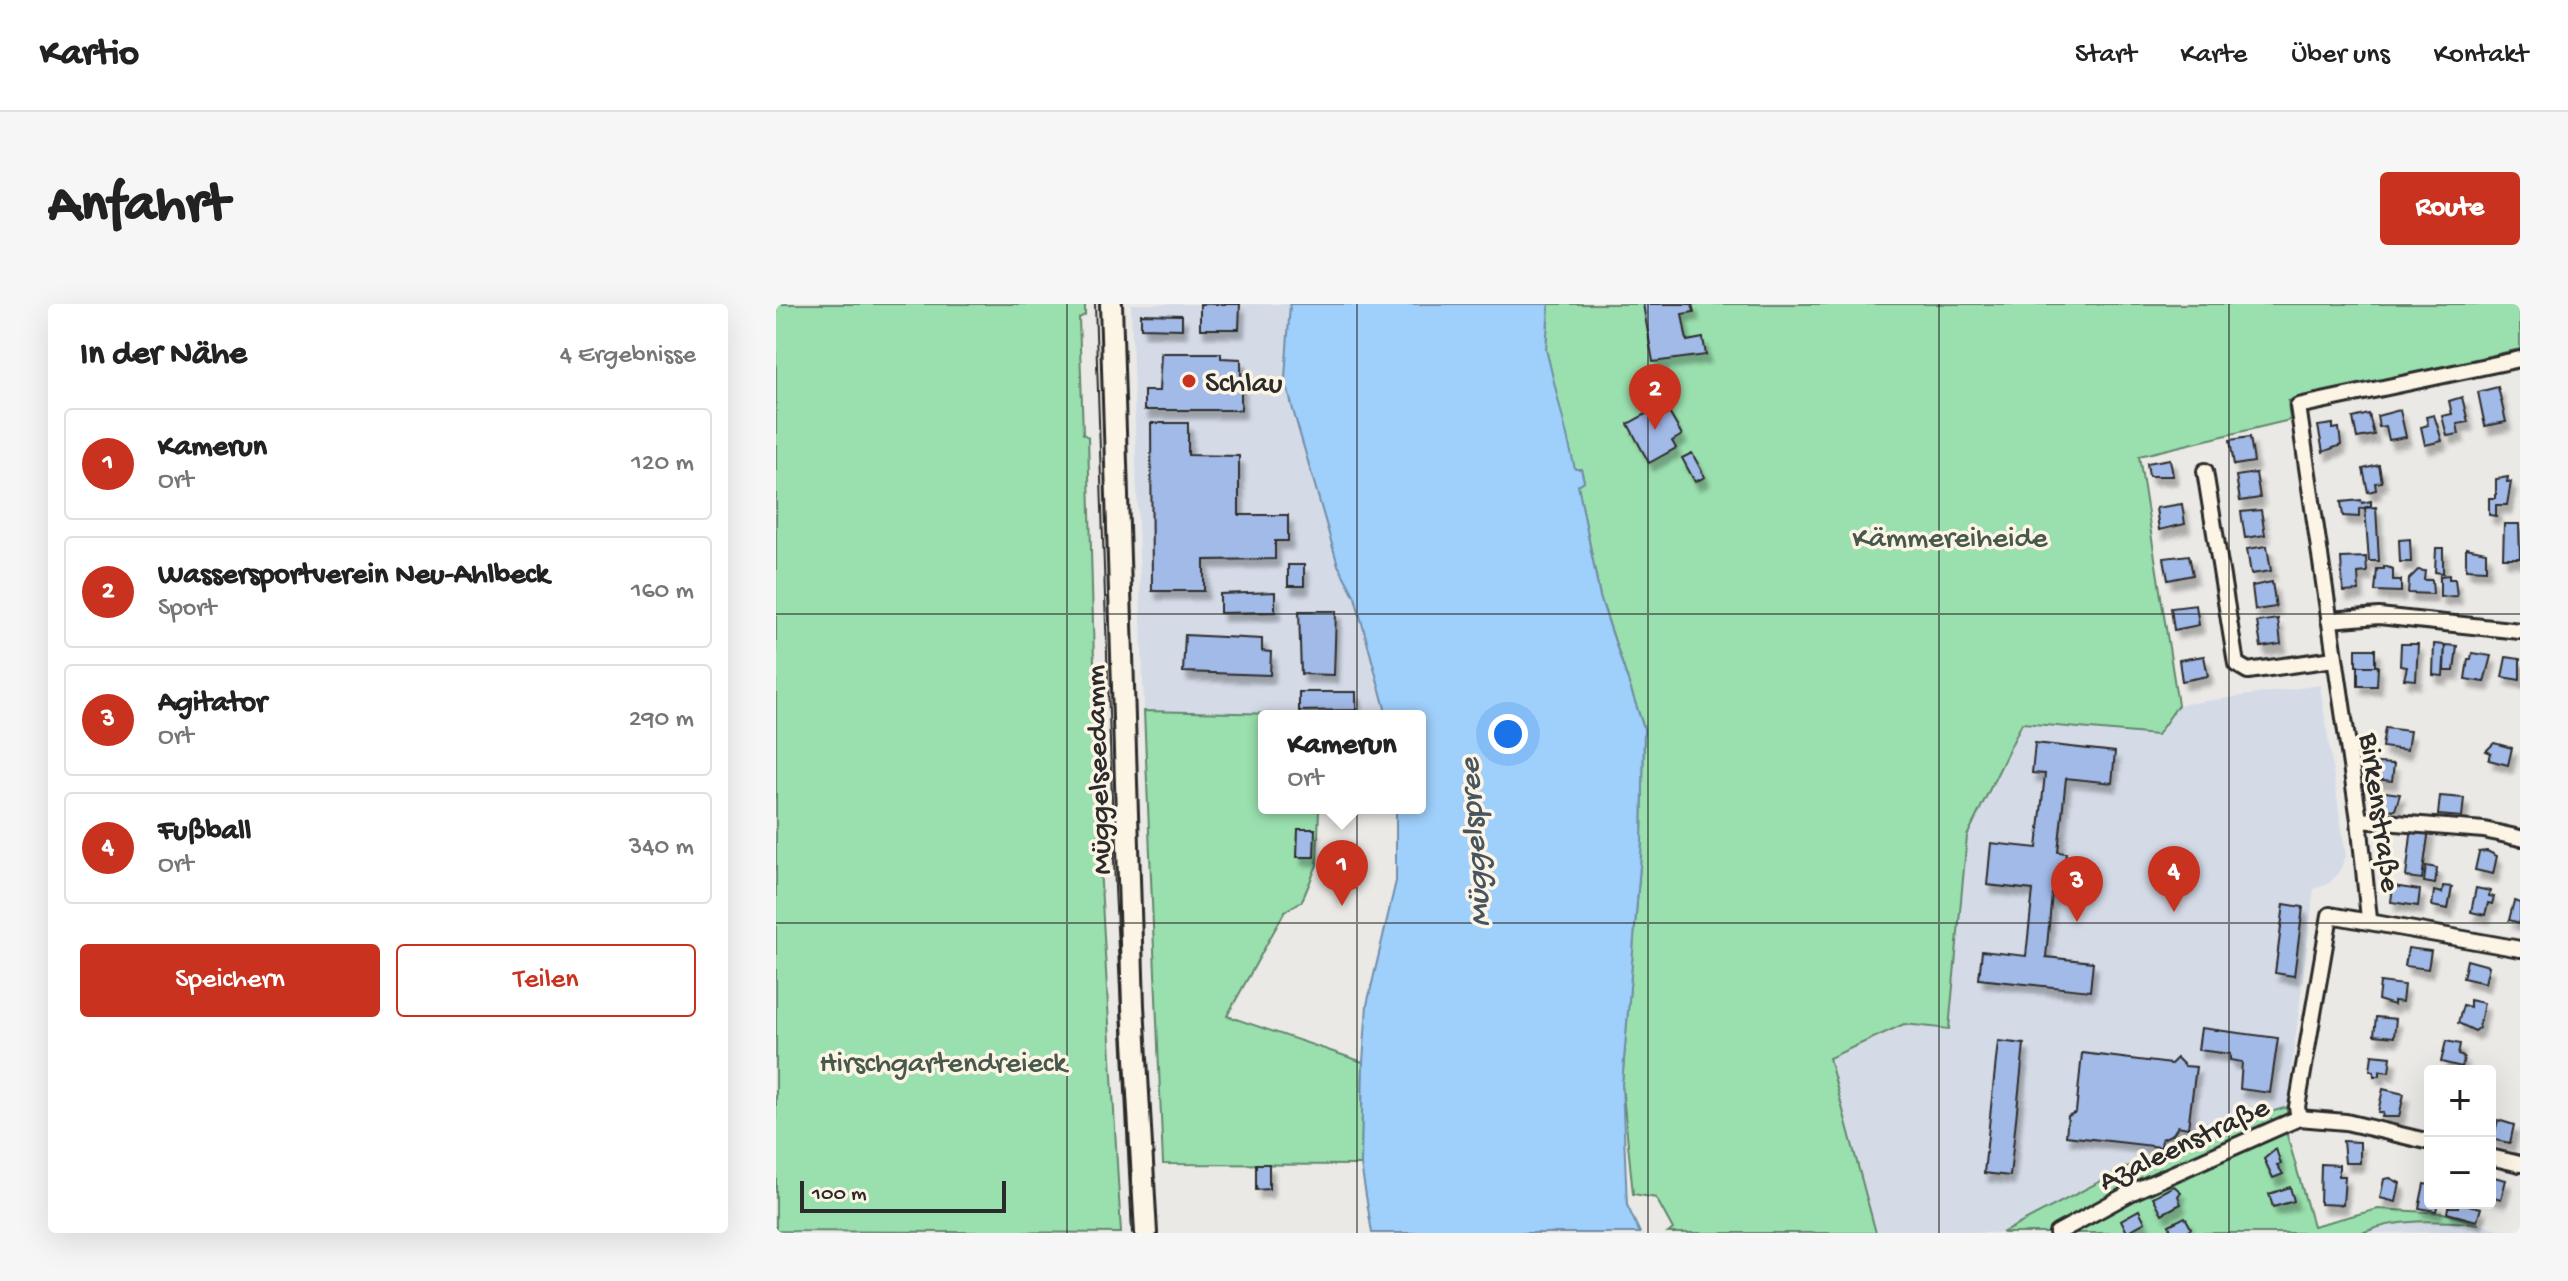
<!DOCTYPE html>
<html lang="de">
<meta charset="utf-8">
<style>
body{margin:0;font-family:"Gochi Hand",sans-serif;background:#f6f6f6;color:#222}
.controls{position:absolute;right:24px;bottom:24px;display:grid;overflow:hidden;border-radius:8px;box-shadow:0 8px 32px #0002}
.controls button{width:72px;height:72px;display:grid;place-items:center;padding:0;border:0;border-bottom:2px solid #e0e0e0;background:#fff;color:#222;font:40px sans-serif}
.scale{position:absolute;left:24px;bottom:20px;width:206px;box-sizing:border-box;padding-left:8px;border:4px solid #2b2b2b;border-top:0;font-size:22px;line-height:28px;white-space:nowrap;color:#2b2b2b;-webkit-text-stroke:6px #fcf5e5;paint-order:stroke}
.you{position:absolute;left:732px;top:430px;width:28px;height:28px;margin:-20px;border:6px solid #fff;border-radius:50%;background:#1a73e8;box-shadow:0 0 0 12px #1a73e833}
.badge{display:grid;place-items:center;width:52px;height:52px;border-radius:50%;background:#c8321e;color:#fff;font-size:26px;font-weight:700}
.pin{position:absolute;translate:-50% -66px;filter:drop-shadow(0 2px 4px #0008)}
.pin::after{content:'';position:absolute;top:42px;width:28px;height:24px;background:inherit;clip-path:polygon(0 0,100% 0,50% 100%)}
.popup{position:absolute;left:482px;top:406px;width:168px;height:104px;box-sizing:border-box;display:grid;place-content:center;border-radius:8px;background:#fff;filter:drop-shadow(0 2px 6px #0005);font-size:26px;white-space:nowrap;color:#767676}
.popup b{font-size:30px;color:#222}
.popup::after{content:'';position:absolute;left:50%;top:100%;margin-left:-16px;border:16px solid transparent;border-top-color:#fff}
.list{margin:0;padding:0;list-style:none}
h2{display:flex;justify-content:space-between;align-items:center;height:104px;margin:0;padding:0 32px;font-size:34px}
h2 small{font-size:26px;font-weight:400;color:#767676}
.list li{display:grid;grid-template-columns:52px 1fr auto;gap:24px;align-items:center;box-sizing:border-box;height:112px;margin:0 16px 16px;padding:0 16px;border:2px solid #e0e0e0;border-radius:8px}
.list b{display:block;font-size:30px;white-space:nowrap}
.list p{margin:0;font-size:26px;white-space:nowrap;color:#767676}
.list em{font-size:26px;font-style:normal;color:#767676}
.actions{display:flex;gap:16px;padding:24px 32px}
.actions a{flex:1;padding:18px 0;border:2px solid #c8321e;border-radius:8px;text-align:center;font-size:28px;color:#c8321e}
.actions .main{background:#c8321e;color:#fff}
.map{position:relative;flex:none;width:1744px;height:929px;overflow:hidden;border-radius:8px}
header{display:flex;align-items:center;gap:48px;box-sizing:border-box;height:112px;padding:0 40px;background:#fff;border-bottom:2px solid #e0e0e0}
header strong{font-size:38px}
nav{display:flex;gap:44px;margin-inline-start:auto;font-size:28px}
.intro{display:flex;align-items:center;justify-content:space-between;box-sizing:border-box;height:192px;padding:0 48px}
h1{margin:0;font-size:56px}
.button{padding:20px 36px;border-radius:8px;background:#c8321e;color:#fff;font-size:28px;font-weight:700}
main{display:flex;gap:48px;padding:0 48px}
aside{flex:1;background:#fff;border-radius:8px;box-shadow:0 8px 32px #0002}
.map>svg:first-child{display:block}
</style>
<header>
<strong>Kartio</strong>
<nav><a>Start</a><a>Karte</a><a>Über uns</a><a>Kontakt</a></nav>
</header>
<div class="intro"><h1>Anfahrt</h1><a class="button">Route</a></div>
<main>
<aside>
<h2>In der Nähe<small>4 Ergebnisse</small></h2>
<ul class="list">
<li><span class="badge">1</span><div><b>Kamerun</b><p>Ort</p></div><em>120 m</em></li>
<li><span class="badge">2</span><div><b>Wassersportverein Neu-Ahlbeck</b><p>Sport</p></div><em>160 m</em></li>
<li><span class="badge">3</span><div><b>Agitator</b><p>Ort</p></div><em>290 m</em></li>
<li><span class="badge">4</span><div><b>Fußball</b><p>Ort</p></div><em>340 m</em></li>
</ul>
<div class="actions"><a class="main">Speichern</a><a>Teilen</a></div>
</aside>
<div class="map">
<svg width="1744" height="929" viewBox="0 0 1744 929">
<defs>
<filter id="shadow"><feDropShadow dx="4.5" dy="8" stdDeviation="2" flood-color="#0004"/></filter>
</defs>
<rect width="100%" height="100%" fill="#eae9e6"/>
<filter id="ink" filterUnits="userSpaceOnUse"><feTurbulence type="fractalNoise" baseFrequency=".0125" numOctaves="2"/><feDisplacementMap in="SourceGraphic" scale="16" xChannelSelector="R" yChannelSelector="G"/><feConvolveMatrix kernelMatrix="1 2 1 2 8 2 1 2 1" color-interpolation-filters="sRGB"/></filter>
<g filter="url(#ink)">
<g fill="#d4dbe7">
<polygon points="355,0 514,0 509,74 517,106 562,261 579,293 611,412 368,407"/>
<polygon points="1544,381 1570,552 1564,567 1553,579 1538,585 1511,803 1403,836 1226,929 1100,929 1053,754 1128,720 1173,724 1191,532 1246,418 1381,431 1402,401"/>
<polygon points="1660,917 1703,920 1735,928 1586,929 1626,919"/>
</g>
<g fill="#9ae0ae" stroke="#62866c" stroke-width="2">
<polygon points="0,0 309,0 309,11 303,14 307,130 312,133 323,545 345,929 0,927"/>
<polygon points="773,0 1744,0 1744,45 1512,97 1514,116 1363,152 1402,401 1381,431 1246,419 1191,532 1173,725 1128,720 1053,754 1100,929 892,929 897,925 880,894 857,890 846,780 866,537 868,425 824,292 802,181 808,177 805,165 799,166 794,150 770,45"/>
<polygon points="368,407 599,412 488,412 488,504 543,504 541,561 526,597 509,607 451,712 587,758 585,861 387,860"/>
<path d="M1511,803V831L1537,922L1602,905L1667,909L1703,920C1665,917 1622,913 1586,929H1226L1403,836Z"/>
</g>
<polygon fill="#9fcffb" stroke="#718da8" stroke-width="2" points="514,0 773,0 770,45 799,165 805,165 808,177 802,181 824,293 868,425 866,537 846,780 851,901 864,929 596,929 585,861 587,758 591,701 620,577 620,504 644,504 644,412 611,412 579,293 562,261 517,106 509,74"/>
<g fill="#a2bae8" stroke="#2b2b2b" stroke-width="2" filter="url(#shadow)">
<polygon points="424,0 464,0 463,25 424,25"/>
<polygon points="867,0 916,0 918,8 906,10 911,37 927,34 930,51 877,58"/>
<polygon points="365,10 406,11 406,25 365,24"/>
<polygon points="385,49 445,49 445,54 465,55 465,106 368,106 368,87 383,87"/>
<polygon points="1722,83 1730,118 1709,122 1702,88"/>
<polygon points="1686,93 1692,118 1681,120 1683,130 1671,132 1666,112 1676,110 1673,97"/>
<polygon points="888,100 906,131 896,137 900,144 873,159 852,120"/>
<polygon points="1624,106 1630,133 1613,136 1610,122 1603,123 1601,112"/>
<polygon points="1593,110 1598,131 1581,134 1577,114"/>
<polygon points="1658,111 1666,137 1649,141 1645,123 1652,121 1650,113"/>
<polygon points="375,119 412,119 412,151 463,152 463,211 512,211 512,237 499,237 499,255 428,256 428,287 376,287"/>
<polygon points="1557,120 1557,125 1563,124 1565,141 1547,148 1542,122"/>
<polygon points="1474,133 1478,158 1458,161 1454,136"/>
<polygon points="916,149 929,173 919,178 906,154"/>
<polygon points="1394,155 1397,172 1373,172 1371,159"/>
<polygon points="1603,161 1606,178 1599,179 1600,186 1592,188 1587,165"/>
<polygon points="1480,169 1484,194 1464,197 1460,172"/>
<polygon points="1732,173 1731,178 1735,178 1731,201 1720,201 1720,212 1713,211 1713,194 1720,194 1720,175"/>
<polygon points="1585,196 1586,199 1595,197 1595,202 1583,205 1583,213 1567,212 1565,198"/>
<polygon points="1406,200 1409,220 1383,226 1380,204"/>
<polygon points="1600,203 1603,257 1593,257 1589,204"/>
<polygon points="1485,206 1489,231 1469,234 1465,208"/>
<polygon points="1728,220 1743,220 1744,254 1727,254"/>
<polygon points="1634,235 1635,258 1624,258 1623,236"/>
<polygon points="1491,242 1495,267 1475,270 1471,245"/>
<polygon points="1660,244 1667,244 1667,269 1659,268"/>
<polygon points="1690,244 1710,248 1710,266 1690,265"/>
<polygon points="1413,251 1417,271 1392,276 1388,254"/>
<polygon points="1590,253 1591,268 1582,269 1583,287 1567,288 1565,254"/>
<rect x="512" y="261" width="16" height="21"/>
<polygon points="1608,262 1617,265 1617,276 1625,276 1625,288 1599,287 1601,265 1608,265"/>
<polygon points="1642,266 1649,267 1648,276 1656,276 1657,290 1632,289 1633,275"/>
<polygon points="1673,271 1673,275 1679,275 1681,292 1664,293 1664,272"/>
<polygon points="1496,278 1500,303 1479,306 1476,282"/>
<polygon points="499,288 499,308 444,309 444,290"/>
<polygon points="1420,301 1423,321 1398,326 1395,304"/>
<polygon points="523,307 560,307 558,371 525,370"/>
<polygon points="1502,315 1505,340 1485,343 1481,318"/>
<polygon points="409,331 486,335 486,347 495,348 494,371 407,368"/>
<polygon points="1625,340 1642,340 1640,376 1628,375 1631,363 1624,362"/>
<polygon points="1658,340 1669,341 1667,372 1657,371"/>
<polygon points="1669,341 1681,342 1678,367 1668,367"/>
<rect x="1580" y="345" width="19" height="17"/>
<polygon points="1696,349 1715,352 1708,378 1689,375 1692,355 1695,355"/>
<polygon points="1428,352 1432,372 1406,377 1403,356"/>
<polygon points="1730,353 1744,355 1744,376 1726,373"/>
<polygon points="1582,362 1602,362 1601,382 1582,382"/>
<polygon points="523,388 580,388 580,406 523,407"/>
<polygon points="1609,424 1634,427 1631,446 1606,443"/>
<polygon points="1259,439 1339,448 1336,479 1290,474 1282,548 1290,549 1285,590 1276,589 1270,653 1317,658 1314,687 1203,675 1206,647 1250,652 1257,586 1211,581 1215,539 1261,544 1269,470 1256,469"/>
<polygon points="1718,439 1736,444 1732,461 1713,456 1715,449 1710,447"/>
<polygon points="1601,459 1618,460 1616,477 1599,475"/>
<polygon points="1602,487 1624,490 1619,506 1601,504"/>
<polygon points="1664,492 1688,494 1686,513 1662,511"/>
<polygon points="1636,523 1653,525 1646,575 1630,573"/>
<polygon points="522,525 539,525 538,553 521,553"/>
<polygon points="1711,547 1721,552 1717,570 1699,566 1703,548"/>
<polygon points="1650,562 1661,564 1659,580 1648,578"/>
<polygon points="1617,582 1644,586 1642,602 1615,598"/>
<polygon points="1667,582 1676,583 1672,605 1656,602 1658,587 1666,589"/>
<polygon points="1700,584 1714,587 1713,592 1718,593 1716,600 1712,599 1709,611 1695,608"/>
<polygon points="1738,597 1744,599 1744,619 1733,616"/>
<polygon points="1508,600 1527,603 1518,672 1499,669"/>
<polygon points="1632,644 1655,647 1652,665 1629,662"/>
<polygon points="1691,656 1713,662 1709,679 1687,674"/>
<polygon points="1604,678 1628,681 1626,698 1618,697 1618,701 1602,696"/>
<polygon points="1694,696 1708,699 1703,724 1699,727 1682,719 1687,701 1694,703"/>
<polygon points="1600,713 1620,715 1618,733 1598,731"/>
<polygon points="1425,724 1502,734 1494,789 1464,785 1466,758 1454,756 1454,750 1422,746"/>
<polygon points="1222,737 1248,740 1234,872 1208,869"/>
<polygon points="1670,737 1684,740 1682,751 1688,753 1686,763 1665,758"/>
<polygon points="1306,749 1395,760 1401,754 1409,762 1420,763 1412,824 1402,822 1397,830 1386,835 1385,843 1290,832 1292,812 1300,808"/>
<polygon points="1596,751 1615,753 1613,768 1604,767 1604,772 1598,772 1598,767 1594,766"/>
<polygon points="1607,785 1628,790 1623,813 1606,813 1607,809 1602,808"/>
<polygon points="1722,816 1738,821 1734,839 1714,835 1714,826 1719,828"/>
<polygon points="1567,837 1584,838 1584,859 1569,859"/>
<polygon points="1500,845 1505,860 1501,861 1507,870 1497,874 1488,855"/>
<polygon points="480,860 493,860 493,885 480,886"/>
<polygon points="1545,860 1563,861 1563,872 1569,872 1567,901 1544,900"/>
<polygon points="1714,872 1730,876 1725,895 1714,892"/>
<polygon points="1614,874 1624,879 1620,898 1604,894 1608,875"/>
<polygon points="1648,880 1654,881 1654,899 1662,899 1660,907 1643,904"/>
<polygon points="1398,882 1405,888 1402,892 1405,900 1386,910 1377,893"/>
<polygon points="1514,883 1518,897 1497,903 1493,890"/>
<polygon points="1683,899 1705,904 1701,917 1671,909 1672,903 1682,903"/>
<polygon points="1363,906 1369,918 1351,928 1345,916"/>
<polygon points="1409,913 1415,924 1411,929 1391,929 1395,927 1393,921"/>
</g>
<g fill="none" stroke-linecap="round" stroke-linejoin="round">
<g stroke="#2b2b2b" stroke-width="20">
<g id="street">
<polyline points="1429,167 1460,360 1472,367 1558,355"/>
<polyline points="1553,316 1603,312 1744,327"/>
<polyline points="1583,516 1708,526 1744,534"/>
<polyline points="1593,615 1583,516 1522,102 1744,55"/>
<polyline points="1523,814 1521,803 1554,611 1744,645"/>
<polyline points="1714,853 1744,860"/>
<polyline points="1281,929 1356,888 1523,814 1570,818 1654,838"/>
</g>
</g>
<g stroke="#2b2b2b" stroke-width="26">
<polyline id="secondary" points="335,0 357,702 370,929"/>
</g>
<use href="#street" stroke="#fcf5e5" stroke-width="14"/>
<use href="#secondary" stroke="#fcf5e5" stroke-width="20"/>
<polyline stroke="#2b2b2b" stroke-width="2" points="319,0 339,584 356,929"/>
</g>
</g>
<path fill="none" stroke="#2b2b2b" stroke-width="2" stroke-opacity="0.55" d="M291,0V929M581,0V929M872,0V929M1163,0V929M1453,0V929M0,310H1744M0,619H1744"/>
<circle fill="#c8321e" stroke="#fcf5e5" stroke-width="3" cx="413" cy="77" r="8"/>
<g text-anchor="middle" stroke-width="7" stroke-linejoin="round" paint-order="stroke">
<g font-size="30" fill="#2b2b2b" stroke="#fcf5e5" text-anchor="start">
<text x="429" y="87">Schlau</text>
</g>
<g font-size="30" fill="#47584c" stroke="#fcf5e5">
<text x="1174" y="242">Kämmereiheide</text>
<text x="167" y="767">Hirschgartendreieck</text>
</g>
<g font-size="30" fill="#2b2b2b" stroke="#fcf5e5">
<text transform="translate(320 466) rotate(-92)" y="10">Müggelseedamm</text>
<text transform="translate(1606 508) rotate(82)" y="10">Birkenstraße</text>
<text transform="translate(1407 838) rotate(-25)" y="10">Azaleenstraße</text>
</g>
<g font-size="32" font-style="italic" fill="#48545f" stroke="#fcf5e5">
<text transform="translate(696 539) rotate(-94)" y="11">Müggelspree</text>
</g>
</g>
</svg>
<div class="controls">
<button>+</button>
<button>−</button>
</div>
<div class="scale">100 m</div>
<div class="you"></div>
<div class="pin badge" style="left:566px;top:602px">1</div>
<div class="popup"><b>Kamerun</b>Ort</div>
<div class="pin badge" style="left:879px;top:126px">2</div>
<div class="pin badge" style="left:1301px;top:618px">3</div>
<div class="pin badge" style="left:1398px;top:608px">4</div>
</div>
</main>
